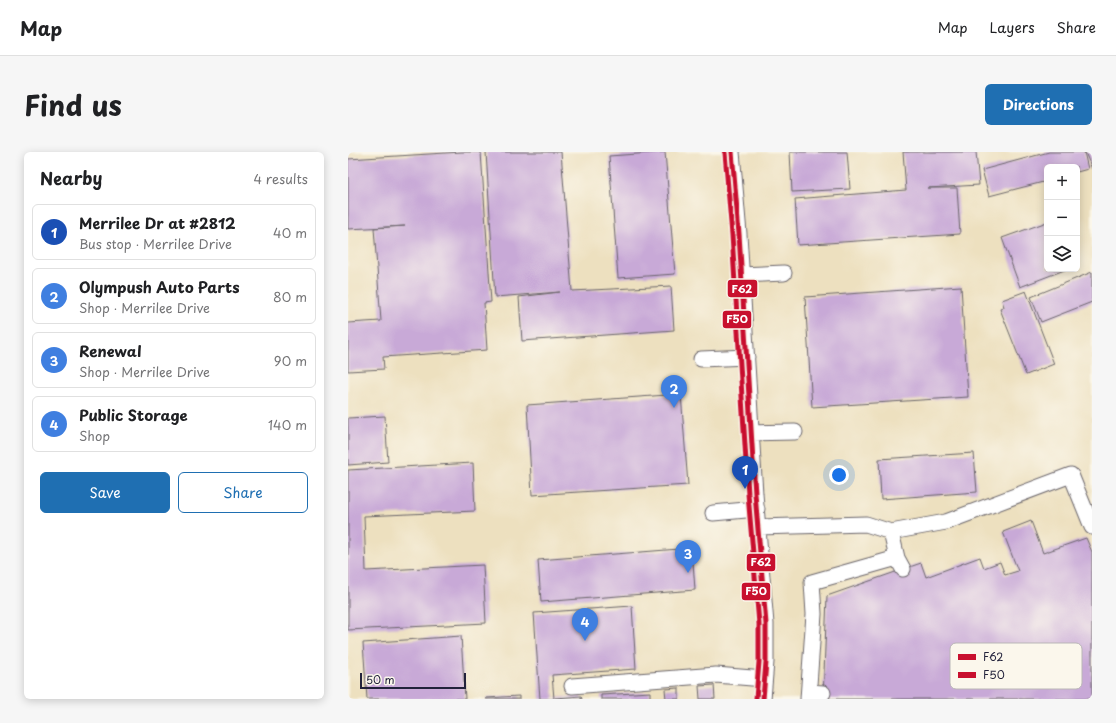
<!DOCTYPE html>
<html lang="en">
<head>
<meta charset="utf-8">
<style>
	:root { --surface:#fff; --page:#f6f6f6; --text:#202124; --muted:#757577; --line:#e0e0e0; --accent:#1f6fb2 }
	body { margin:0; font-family:"Playpen Sans",sans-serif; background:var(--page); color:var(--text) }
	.controls { position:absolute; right:12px; top:12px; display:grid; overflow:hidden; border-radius:6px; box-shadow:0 2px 10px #0003 }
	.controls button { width:36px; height:36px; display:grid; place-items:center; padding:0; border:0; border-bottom:1px solid var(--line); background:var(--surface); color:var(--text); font:20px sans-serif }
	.scale { position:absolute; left:12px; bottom:10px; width:106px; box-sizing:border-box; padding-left:4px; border:2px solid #22223b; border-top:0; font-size:11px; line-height:14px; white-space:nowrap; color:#22223b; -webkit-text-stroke:3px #fbf7ec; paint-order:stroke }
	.you { position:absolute; left:491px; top:323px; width:14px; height:14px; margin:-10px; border:3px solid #fff; border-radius:50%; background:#1a73e8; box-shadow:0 0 0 6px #1a73e833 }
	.badge { display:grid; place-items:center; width:26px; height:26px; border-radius:50%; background:var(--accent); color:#fff; font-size:13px; font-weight:700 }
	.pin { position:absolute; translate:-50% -33px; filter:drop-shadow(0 1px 2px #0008) }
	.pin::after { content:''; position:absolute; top:21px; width:14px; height:12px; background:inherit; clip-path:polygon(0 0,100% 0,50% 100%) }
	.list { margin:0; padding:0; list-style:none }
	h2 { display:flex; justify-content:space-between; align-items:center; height:52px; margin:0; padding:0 16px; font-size:17px }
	h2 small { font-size:13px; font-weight:400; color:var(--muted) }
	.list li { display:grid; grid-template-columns:26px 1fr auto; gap:12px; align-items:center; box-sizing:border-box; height:56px; margin:0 8px 8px; padding:0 8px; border:1px solid var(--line); border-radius:6px }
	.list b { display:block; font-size:15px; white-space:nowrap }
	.list p { margin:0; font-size:13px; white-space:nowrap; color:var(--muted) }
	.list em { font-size:13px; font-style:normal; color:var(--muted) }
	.actions { display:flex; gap:8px; padding:12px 16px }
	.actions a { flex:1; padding:9px 0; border:1px solid var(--accent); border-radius:6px; text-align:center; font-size:14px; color:var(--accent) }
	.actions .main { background:var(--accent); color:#fff }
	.icon { flex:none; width:22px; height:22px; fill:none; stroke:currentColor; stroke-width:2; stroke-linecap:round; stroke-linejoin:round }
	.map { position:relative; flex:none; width:744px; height:547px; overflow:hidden; border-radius:6px }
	header { display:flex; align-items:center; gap:24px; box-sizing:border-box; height:56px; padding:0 20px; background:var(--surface); border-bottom:1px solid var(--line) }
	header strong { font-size:19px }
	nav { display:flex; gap:22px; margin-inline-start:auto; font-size:14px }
	.intro { display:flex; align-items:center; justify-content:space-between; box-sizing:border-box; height:96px; padding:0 24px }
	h1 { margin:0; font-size:28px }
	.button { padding:10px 18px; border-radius:6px; background:var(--accent); color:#fff; font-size:14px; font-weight:700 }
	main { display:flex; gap:24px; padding:0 24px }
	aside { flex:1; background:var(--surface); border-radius:6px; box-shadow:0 2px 10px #0003 }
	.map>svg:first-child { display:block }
</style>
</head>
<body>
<header>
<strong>Map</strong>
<nav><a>Map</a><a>Layers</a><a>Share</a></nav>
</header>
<div class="intro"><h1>Find us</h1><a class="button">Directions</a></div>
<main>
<aside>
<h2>Nearby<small>4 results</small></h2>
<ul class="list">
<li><span class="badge" style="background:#1a4fb4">1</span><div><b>Merrilee Dr at #2812</b><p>Bus stop · Merrilee Drive</p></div><em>40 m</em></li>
<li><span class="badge" style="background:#3f7fe0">2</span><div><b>Olympush Auto Parts</b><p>Shop · Merrilee Drive</p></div><em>80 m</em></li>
<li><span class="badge" style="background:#3f7fe0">3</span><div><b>Renewal</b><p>Shop · Merrilee Drive</p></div><em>90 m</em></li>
<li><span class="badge" style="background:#3f7fe0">4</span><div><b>Public Storage</b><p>Shop</p></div><em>140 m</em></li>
</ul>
<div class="actions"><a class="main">Save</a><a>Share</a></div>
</aside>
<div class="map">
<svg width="744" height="547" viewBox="0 0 744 547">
	<rect width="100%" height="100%" fill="#fbf7ec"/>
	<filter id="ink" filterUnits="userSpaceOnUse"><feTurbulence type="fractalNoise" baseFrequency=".025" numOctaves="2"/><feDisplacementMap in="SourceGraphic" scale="8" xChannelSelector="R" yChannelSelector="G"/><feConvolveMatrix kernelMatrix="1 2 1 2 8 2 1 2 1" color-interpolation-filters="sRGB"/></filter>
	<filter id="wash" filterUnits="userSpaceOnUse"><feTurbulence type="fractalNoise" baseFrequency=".012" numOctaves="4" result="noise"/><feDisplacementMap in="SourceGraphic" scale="16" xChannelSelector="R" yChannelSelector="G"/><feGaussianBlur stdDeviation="0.9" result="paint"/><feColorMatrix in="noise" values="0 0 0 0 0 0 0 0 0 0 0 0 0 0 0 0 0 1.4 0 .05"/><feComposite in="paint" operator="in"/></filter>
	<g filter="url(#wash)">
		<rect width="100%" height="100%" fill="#ede0bf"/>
		<g id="blocks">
			<!-- building -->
			<path fill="#c8a9d7" d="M114 0H133L143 150 136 151 139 198 35 205 36 217 0 219V171L33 169 26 76 57 74 0 77V7Z
				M138 0H213L224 139 323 134 326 178 174 189 171 145 212 140 147 145Z
				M317 0 327 122 270 126 261 4Z
				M442 0H499L502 37 444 40Z
				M555 0H628L631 33 580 36H609L612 82 450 93 447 47 558 38Z
				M701 0H736L740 17 729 20V15H699V29L641 44 634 18Z
				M737 0H744V17Z
				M699 70V117H719L672 135 654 86Z
				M744 120V150L693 170 683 145Z
				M613 134 620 245 464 255 457 145Z
				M678 139 706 212 678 223 652 157 656 155 654 148Z
				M333 242 340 333 184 343 179 253Z
				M37 264 40 310 0 313V266Z
				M626 301 629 340 533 347 531 307Z
				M125 311 127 359 16 364 18 419 135 413 138 471 0 478V318Z
				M683 369 695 401 738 386 744 400V547H475L479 444 573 411 578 425 632 405 636 416 652 410 657 423 670 419 655 380Z
				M344 396 347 438 193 450 190 408Z
				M284 454 288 517 204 523 206 547H192L186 461Z
				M113 484 117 547H19L15 491Z
				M366 533 367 547H352L351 534Z
				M331 536V547H318L317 537Z
				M302 540V547H253V543Z
				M171 544V547H138V546Z
				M233 544 234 547H208L207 546Z"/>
		</g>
	</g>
	<g filter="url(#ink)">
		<use href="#blocks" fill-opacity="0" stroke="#696469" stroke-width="1"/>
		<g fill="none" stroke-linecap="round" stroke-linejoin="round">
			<!-- minor casing -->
			<g stroke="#696469" stroke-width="17">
				<path id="minor" d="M384 0 391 82 407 342 418 472V510L415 547
					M393 123 436 121
					M353 207 399 205
					M403 281 447 280
					M365 361 409 357
					M410 375 518 372 543 380 549 406 555 417
					M543 380 598 370 723 323 744 375
					M224 534 368 523 416 527
					M461 540 475 541
					M460 547 466 462 464 430 549 406"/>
			</g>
			<!-- minor -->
			<use href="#minor" stroke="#fff" stroke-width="15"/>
			<!-- bus-1 casing -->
			<g stroke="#fbf7ec" stroke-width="8">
				<path id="bus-1" d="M384 0 391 82 407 342 418 472V510L415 547"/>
			</g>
			<!-- bus-2 casing -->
			<g stroke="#fbf7ec" stroke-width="8">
				<path id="bus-2" d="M377 1 384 83 400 342 411 472V510L408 546"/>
			</g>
			<!-- bus-1 -->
			<use href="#bus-1" stroke="#c8102e" stroke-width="5"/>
			<!-- bus-2 -->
			<use href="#bus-2" stroke="#c8102e" stroke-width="5"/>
		</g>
	</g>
	<!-- legend -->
	<rect x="602" y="491" width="132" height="46" rx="6" fill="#fbf7ec" stroke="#bab7b7" stroke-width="1"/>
	<rect x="610" y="502" width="18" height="6" fill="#c8102e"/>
	<rect x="610" y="520" width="18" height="6" fill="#c8102e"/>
	<g font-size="11" fill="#22223b">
		<text x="635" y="509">F62</text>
		<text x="635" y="527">F50</text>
	</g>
	<g stroke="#fbf7ec" stroke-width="1.5">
		<rect x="379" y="127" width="31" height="19" rx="4" fill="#c8102e"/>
		<rect x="374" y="158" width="30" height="19" rx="4" fill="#c8102e"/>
		<rect x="398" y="401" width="30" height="19" rx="4" fill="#c8102e"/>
		<rect x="393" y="430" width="30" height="19" rx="4" fill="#c8102e"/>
	</g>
	<g font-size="11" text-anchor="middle" font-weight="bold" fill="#fff">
		<text x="394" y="141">F62</text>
		<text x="389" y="171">F50</text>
		<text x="413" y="414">F62</text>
		<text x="408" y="443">F50</text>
	</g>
</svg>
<div class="controls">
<button>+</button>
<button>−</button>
<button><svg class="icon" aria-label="layers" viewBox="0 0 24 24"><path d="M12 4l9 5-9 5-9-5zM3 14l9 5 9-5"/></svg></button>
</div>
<div class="scale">50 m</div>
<div class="you"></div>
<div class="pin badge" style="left:397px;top:337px;background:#1a4fb4">1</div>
<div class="pin badge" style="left:326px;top:256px;background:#3f7fe0">2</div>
<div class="pin badge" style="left:340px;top:421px;background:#3f7fe0">3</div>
<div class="pin badge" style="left:237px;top:489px;background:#3f7fe0">4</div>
</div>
</main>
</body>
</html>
